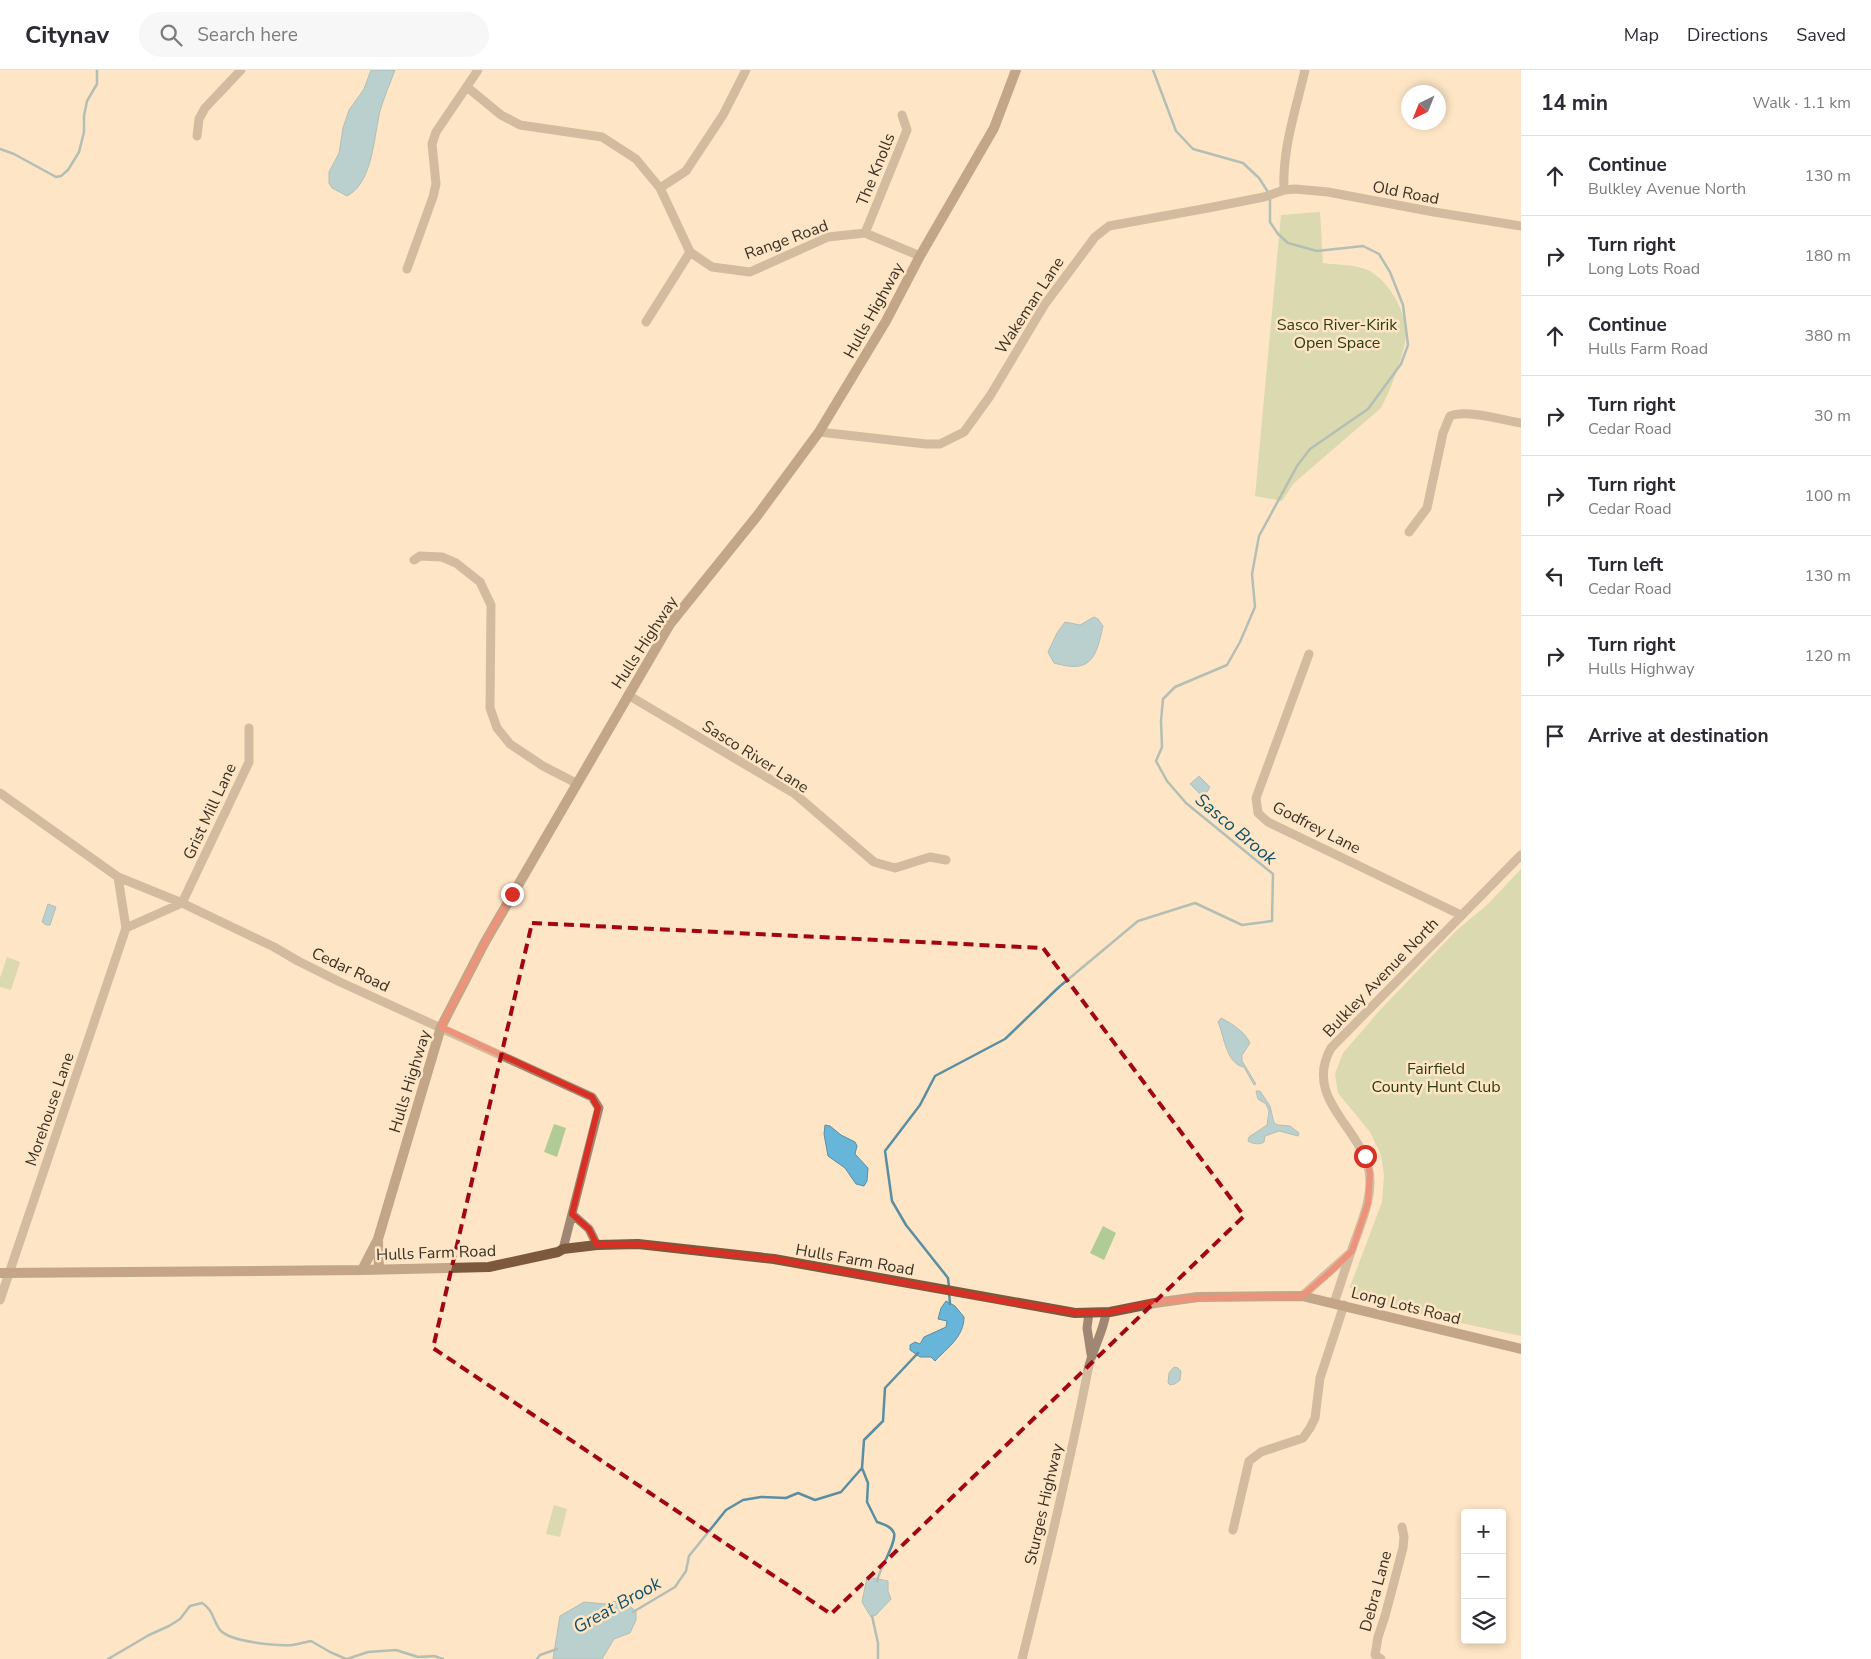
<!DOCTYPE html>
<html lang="en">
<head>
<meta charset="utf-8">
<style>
	:root { --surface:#fff; --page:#f7f7f7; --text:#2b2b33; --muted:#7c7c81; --line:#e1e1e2 }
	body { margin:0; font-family:"Nunito Sans",sans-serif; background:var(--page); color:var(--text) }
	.controls { position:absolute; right:15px; bottom:15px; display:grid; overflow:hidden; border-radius:5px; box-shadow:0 2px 8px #0003 }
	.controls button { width:45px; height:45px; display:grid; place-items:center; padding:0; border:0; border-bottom:1px solid var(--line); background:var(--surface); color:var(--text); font:25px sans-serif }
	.compass { position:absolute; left:1401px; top:15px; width:45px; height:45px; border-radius:50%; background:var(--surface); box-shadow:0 2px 8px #0003; rotate:223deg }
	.stop { position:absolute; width:15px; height:15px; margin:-11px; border:4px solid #d93025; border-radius:50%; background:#fff }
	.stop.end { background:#d93025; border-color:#fff; box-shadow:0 1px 5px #0008 }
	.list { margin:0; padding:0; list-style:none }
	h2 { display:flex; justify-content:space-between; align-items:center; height:65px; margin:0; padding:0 20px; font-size:21px }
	h2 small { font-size:16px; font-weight:400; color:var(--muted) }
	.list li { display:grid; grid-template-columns:32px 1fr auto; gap:15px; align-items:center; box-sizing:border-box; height:80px; padding:0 20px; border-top:1px solid var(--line) }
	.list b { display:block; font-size:19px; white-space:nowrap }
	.list p { margin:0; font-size:16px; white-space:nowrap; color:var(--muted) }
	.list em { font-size:16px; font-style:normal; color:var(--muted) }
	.icon { flex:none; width:28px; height:28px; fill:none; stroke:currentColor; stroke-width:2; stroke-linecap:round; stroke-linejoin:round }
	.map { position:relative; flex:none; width:1521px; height:1589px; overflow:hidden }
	header { display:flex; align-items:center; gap:30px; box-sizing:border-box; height:70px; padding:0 25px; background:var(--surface); border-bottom:1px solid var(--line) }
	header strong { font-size:24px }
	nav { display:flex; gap:28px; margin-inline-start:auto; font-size:18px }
	.search { width:350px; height:45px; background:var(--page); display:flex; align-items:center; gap:12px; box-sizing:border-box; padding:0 18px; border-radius:28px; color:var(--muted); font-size:19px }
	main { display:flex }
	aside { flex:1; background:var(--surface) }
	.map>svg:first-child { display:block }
</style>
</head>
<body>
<header>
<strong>Citynav</strong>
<div class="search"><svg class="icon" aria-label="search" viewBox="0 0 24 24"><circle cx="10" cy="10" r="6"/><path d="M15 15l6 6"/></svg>Search here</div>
<nav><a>Map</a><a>Directions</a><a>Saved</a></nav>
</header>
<main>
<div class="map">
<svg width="1521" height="1589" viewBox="0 0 1521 1589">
	<rect width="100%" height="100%" fill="#fde5c5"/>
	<!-- green -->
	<path fill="#b1cb94" d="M1320 142 1323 193C1336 195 1352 194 1365 199 1386 207 1405 238 1406 261 1407 278 1390 322 1381 338L1294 413 1282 431 1255 426 1281 145Z
		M1521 799V1266L1401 1240 1355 1227 1350 1217 1382 1132 1384 1105 1381 1085 1370 1062 1338 1023 1335 1004 1343 983 1381 939 1457 860 1487 835Z
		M7 887 20 892 11 920 0 917V908Z
		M554 1054 566 1058 557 1087 544 1082Z
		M1103 1156 1116 1163 1104 1190 1090 1183Z
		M554 1435 567 1439 560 1467 546 1464Z"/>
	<!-- water -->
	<path fill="#67b5d9" stroke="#5a8ea3" d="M371 0H395C390 14 384 27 380 41 374 65 373 113 347 126L332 118 329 113V102L339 83 343 58 349 40 364 19Z
		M1094 547 1098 549 1103 556C1096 588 1091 604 1054 593L1048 582 1057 563 1065 552 1080 555Z
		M1199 706 1210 717 1205 725 1203 724 1201 725 1190 714Z
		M48 834 56 837 50 855H46L42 852Z
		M1221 948C1234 955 1244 961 1250 973L1242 985V991L1256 1014 1254 1015 1244 997C1226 994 1224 965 1218 952Z
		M1256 1021H1260L1270 1036 1274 1053 1278 1055 1290 1056 1299 1063 1298 1066 1279 1061 1265 1066 1264 1072C1260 1075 1253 1074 1248 1071L1249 1067 1267 1055 1269 1041 1266 1034 1258 1029Z
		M825 1055 830 1056 841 1065 855 1072 857 1076 855 1084 868 1098 867 1111 864 1116 856 1114 845 1098 828 1086 824 1064Z
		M946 1231 955 1236 964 1247C964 1267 947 1278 935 1291L931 1287H920L910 1280V1275L915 1272 920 1274 924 1267 946 1257 947 1251 938 1249 941 1238Z
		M1174 1297 1178 1298 1181 1301 1180 1310 1175 1314 1170 1315 1168 1313 1169 1303Z
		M873 1508 888 1511V1521L891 1529 876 1545 871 1547 862 1532 866 1512 867 1509Z
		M621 1530 636 1541V1550L630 1563 614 1569 602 1589H553L560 1546 584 1532 605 1534Z"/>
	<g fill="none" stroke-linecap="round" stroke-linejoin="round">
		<!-- stream -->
		<path stroke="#5a8ea3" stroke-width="2.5" d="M1153 0 1176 61 1193 79 1243 93 1259 108 1268 122
			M0 79 14 84 56 107 61 106 68 100 79 82 84 62V46L87 31 97 14V0
			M949 1217 948 1208 906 1155 892 1131 885 1081 920 1035 935 1006 1005 969 1059 917 1138 851 1195 833 1242 855 1272 851 1273 804 1186 733 1167 711 1156 691 1162 677 1161 651 1163 629 1175 617 1227 595 1240 572 1255 537 1252 504 1259 466 1297 396 1310 379 1368 339 1401 294 1408 275 1403 235 1390 202 1379 184 1363 176 1317 181 1288 173 1278 164 1270 152V127
			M949 1222 950 1234
			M877 1511C879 1500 897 1472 894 1463 891 1456 883 1454 877 1452L867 1432 868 1413 862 1398 864 1370 883 1351 885 1318 918 1283
			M633 1542 675 1517 686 1501 689 1486 726 1440 743 1430 761 1427 786 1428 798 1423 815 1430 841 1422 862 1398
			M872 1546 878 1573V1589
			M108 1589 149 1565 169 1556 180 1549 190 1536 202 1533C214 1540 213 1552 221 1561 232 1572 277 1576 292 1575 299 1574 305 1572 311 1571L330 1582 346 1589
			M347 1589 368 1582 396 1580 418 1587 434 1586 443 1589
			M537 1589 540 1585 557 1579"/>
		<!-- street -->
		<path stroke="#a08773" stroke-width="9" d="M467 17 501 45 520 55 602 67 636 89 660 118 690 182 712 197 750 202 828 167 865 163 920 186
			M197 66 199 49 205 38 241 0
			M660 118 686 101 723 45 746 0
			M1284 120C1282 79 1296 39 1305 0
			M865 163 907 60 902 45
			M407 199 433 127 436 114 432 74 436 62 478 0
			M646 252 690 182
			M819 362 926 374H940L964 362 990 326 1045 234 1095 167 1109 156 1208 138 1264 127 1284 120 1295 119 1328 122 1434 142 1521 156
			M1409 462 1427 438 1443 363 1450 346C1466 339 1503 350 1521 353
			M414 490 420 486 442 487 456 493 480 512 491 535 490 638 497 658 510 674 543 696 576 713
			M1309 584 1256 728 1258 743 1268 752 1461 845
			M628 625 795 724 874 792 895 798 930 787 946 790
			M0 723 118 807 182 833 274 877 298 891 340 912 592 1027 599 1038 563 1179
			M126 858 182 833 249 692V658
			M572 1144 589 1159 597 1175
			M1302 1226 1350 1183
			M0 1230 126 858 118 807
			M1334 1233C1340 1216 1345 1199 1351 1182 1359 1157 1374 1128 1369 1101 1360 1056 1303 1028 1331 978L1521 785
			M1089 1243 1087 1258 1091 1284
			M1233 1460 1249 1391 1261 1382 1303 1368 1310 1358 1315 1348 1320 1308 1344 1235
			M1022 1589C1046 1493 1069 1397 1088 1300 1092 1280 1103 1263 1106 1243
			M1381 1589 1375 1585 1378 1567 1385 1546 1403 1478 1404 1467 1402 1457"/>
		<!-- secondary -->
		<path stroke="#7c583c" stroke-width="10" d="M378 1170 379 1199
			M362 1200 378 1169 441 957 485 872 670 554 757 446 819 362 886 251 920 186 994 58 1016 0
			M0 1203 362 1200 489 1197 558 1182 563 1179 597 1175 638 1174 774 1189 1075 1243 1110 1242 1155 1233 1198 1227 1302 1226 1521 1279"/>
	</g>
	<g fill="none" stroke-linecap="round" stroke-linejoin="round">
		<!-- route -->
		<path stroke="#d93025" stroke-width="6" d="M512 824 485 872 441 957 592 1027 598 1038 572 1144 589 1159 597 1175 638 1174 774 1189 1004 1231 1079 1243 1110 1242 1155 1232 1198 1228 1302 1226 1329 1203 1352 1181 1368 1133 1370 1103 1365 1086"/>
	</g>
	<!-- marked area -->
	<path d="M0 0H1521V1589H0ZM532 853 1043 878 1244 1146 831 1544 433 1278Z" fill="#fde5c5" fill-opacity=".55" fill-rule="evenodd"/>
	<path fill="none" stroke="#a20615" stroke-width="4" stroke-dasharray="10 6" stroke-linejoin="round" d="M532 853 1043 878 1244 1146 831 1544 433 1278Z"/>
	<g text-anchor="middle" stroke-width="5" stroke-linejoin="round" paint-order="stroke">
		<!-- street labels -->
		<g font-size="16" fill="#3b3225" stroke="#fde5c5">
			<text transform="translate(875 99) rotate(-68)" y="6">The Knolls</text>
			<text transform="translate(1406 122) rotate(11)" y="6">Old Road</text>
			<text transform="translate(786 169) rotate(-20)" y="6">Range Road</text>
			<text transform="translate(1029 235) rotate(-57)" y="6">Wakeman Lane</text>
			<text transform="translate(873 240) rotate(-61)" y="6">Hulls Highway</text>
			<text transform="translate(644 572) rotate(-57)" y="6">Hulls Highway</text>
			<text transform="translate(756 686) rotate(32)" y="6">Sasco River Lane</text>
			<text transform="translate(209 741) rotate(-65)" y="6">Grist Mill Lane</text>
			<text transform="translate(1317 757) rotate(27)" y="6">Godfrey Lane</text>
			<text transform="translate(351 899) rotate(25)" y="6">Cedar Road</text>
			<text transform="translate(1380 907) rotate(-46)" y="6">Bulkley Avenue North</text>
			<text transform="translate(409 1011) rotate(-73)" y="6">Hulls Highway</text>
			<text transform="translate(49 1039) rotate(-71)" y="6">Morehouse Lane</text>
			<text transform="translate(436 1182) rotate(-2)" y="6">Hulls Farm Road</text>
			<text transform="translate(855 1189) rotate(10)" y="6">Hulls Farm Road</text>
			<text transform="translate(1406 1235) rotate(14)" y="6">Long Lots Road</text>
			<text transform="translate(1043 1434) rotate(-77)" y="6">Sturges Highway</text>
			<text transform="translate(1375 1521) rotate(-75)" y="6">Debra Lane</text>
		</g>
		<!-- park labels -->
		<g font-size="16" fill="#2c3e10" stroke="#fde5c5">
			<text x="1337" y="260">Sasco River-Kirik<tspan x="1337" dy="18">Open Space</tspan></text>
			<text x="1436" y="1004">Fairfield<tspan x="1436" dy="18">County Hunt Club</tspan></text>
		</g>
		<!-- water labels -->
		<g font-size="18" font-style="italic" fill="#0f5069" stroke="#fde5c5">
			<text transform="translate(1236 759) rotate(40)" y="6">Sasco Brook</text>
			<text transform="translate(617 1535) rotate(-29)" y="6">Great Brook</text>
		</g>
	</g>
</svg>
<div class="controls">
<button>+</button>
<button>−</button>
<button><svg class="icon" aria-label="layers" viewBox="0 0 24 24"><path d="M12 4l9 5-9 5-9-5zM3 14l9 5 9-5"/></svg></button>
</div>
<svg class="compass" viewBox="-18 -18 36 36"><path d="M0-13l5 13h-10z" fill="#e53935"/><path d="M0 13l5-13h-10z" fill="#7c7c81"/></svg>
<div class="stop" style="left:1365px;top:1086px"></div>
<div class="stop end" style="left:512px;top:824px"></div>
</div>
<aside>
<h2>14 min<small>Walk · 1.1 km</small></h2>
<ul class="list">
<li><svg class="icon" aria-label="ahead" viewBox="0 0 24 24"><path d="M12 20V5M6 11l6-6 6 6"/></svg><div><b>Continue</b><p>Bulkley Avenue North</p></div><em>130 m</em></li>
<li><svg class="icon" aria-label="right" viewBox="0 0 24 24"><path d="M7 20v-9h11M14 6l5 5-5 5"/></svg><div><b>Turn right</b><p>Long Lots Road</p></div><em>180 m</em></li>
<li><svg class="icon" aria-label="ahead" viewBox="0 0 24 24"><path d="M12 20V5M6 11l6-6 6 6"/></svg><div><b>Continue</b><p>Hulls Farm Road</p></div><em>380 m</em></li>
<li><svg class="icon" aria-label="right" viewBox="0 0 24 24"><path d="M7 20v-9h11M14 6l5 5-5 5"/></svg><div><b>Turn right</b><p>Cedar Road</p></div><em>30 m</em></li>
<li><svg class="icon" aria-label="right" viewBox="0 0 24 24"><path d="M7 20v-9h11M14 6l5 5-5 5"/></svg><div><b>Turn right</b><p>Cedar Road</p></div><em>100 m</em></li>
<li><svg class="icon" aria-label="left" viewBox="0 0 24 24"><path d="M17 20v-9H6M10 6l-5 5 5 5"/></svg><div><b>Turn left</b><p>Cedar Road</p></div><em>130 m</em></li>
<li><svg class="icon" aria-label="right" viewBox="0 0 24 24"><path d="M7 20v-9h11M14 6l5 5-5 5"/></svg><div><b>Turn right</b><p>Hulls Highway</p></div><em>120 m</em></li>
<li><svg class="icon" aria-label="arrive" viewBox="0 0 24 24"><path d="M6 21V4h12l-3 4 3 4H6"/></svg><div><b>Arrive at destination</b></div></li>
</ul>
</aside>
</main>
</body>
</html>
